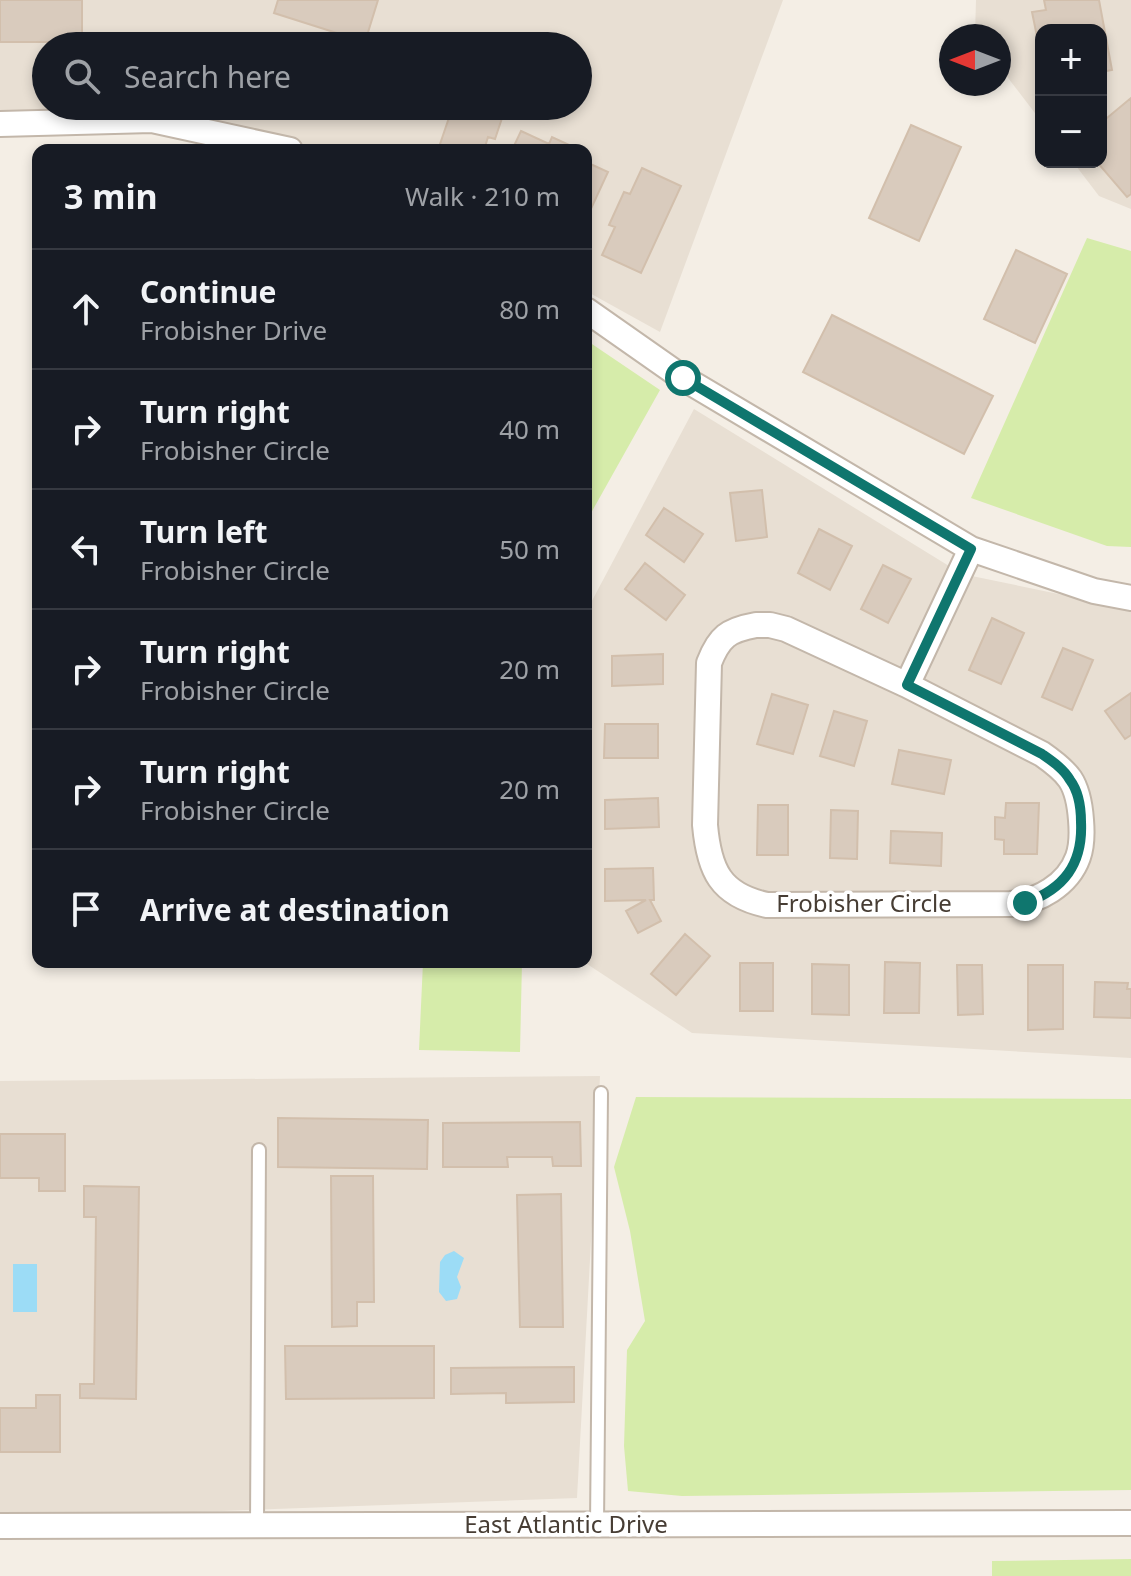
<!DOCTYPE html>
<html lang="en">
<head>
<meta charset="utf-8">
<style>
	:root { --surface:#171b24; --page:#242831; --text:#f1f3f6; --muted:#9ea1a6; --line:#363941 }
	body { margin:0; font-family:"Noto Sans",sans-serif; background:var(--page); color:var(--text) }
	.controls { position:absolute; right:24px; top:24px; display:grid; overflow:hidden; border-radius:16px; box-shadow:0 4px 12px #0003 }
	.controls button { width:72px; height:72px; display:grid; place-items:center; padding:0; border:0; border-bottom:2px solid var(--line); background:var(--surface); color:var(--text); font:40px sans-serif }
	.compass { position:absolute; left:939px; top:24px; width:72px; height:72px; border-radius:50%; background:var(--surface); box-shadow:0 4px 12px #0003; rotate:270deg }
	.stop { position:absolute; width:24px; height:24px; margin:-18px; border:6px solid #0f766e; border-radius:50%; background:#fff }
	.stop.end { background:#0f766e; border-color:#fff; box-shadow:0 2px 8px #0008 }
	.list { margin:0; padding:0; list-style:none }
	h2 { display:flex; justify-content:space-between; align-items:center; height:104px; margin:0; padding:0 32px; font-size:34px }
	h2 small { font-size:26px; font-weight:400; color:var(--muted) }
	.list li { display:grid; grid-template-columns:52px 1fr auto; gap:24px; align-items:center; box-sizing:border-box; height:120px; padding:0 32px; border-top:2px solid var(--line) }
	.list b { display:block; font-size:30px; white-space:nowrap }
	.list p { margin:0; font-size:26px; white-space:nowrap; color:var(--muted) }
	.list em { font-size:26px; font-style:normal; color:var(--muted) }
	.icon { flex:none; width:44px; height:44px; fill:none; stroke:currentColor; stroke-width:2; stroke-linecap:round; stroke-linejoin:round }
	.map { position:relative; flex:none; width:1131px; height:1576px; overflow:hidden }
	.search { position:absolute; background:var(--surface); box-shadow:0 4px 12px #0003; left:32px; top:32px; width:560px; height:88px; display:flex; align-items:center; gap:20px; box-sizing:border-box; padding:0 28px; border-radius:44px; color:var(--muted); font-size:30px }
	.panel { position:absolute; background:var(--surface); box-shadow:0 4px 12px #0003; left:32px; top:144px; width:560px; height:824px; border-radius:16px }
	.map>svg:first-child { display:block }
</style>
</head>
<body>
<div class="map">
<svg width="1131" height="1576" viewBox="0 0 1131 1576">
	<rect width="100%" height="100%" fill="#f4eee5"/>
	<!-- residential -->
	<path fill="#e8dfd3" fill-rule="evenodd" d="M0 0H783L660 332 586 291V150H290L152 120 0 124ZM46 46H578V106H46Z
		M976 0H1131V209L1099 196 1073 162H1101V30H1041V121L999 66V36L975 35Z
		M694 409 962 574 1131 609V1058L692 1033 584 962H586V612Z
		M600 1076 577 1498 0 1519V1081Z"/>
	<!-- green -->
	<path fill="#d6ecaa" d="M1087 238 1131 251V547L1107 546 971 498Z
		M586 340 660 390 586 522Z
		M423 962H522L520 1052 419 1050Z
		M636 1097 1131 1099V1490L682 1496 628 1491 624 1446 627 1350 645 1321 630 1231 614 1167Z
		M1131 1559V1576H992V1561Z"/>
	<!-- water -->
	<path fill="#9cdcf6" d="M454 1251 464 1258 457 1277 461 1287 457 1299 446 1301 439 1292 440 1262 445 1255Z
		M13 1264H37V1312H13Z"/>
	<!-- building -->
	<path fill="#d9cbbd" stroke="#d2bfac" stroke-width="2" d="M0 0H82V42H0Z
		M278 0H378L365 42 274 13Z
		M1044 0H1099L1112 70 1101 72V30H1041V56L1032 12 1046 10Z
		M1131 98V194L1127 197 1097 162H1101V123Z
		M453 106H506L495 139 488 137 484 150H438Z
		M911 125 961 147 919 241 869 218Z
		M521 131 549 144 552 137 580 150H512Z
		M586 162 608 172 590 211 586 209Z
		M642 168 681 186 641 273 602 255 615 227 609 225 624 192 630 194Z
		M1016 250 1067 274 1035 343 984 319Z
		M832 315 993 396 964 454 803 372Z
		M762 490 767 537 736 541 730 493Z
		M664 508 703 534 684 562 646 535Z
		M819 529 852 546 830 590 798 573Z
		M645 563 685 595 666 620 625 589Z
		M883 565 911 579 888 623 861 609Z
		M992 618 1024 633 1001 684 969 670Z
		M1063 648 1093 660 1072 710 1042 697Z
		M663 654V684L612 686V656Z
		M1131 693V735L1125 739 1105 711Z
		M772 694 808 705 793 754 757 744Z
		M834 711 867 721 854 766 820 756Z
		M605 724H658V758H604Z
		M899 750 951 760 944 794 892 784Z
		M658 798 659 827 605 829V800Z
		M1006 803H1039L1037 854H1004V840L995 839V817L1005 818Z
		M758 805H788V855H757Z
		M831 810 858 811 857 859 830 858Z
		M891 831 942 833 941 866 890 863Z
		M653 868 654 900H650L661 921 638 933 626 911 646 900 605 901V869Z
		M685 934 710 956 676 995 651 974Z
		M885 962 920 963 919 1013H884Z
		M740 963H773V1011H740Z
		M812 964 849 965V1015L812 1014Z
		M957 965H982L983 1014 958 1015Z
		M1028 965H1063V1029L1028 1030Z
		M1095 982 1128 983 1127 989H1131V1018L1094 1017Z
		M278 1118 428 1120 427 1169 278 1167Z
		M580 1122 581 1166H553L552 1157H507L508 1167H443V1123Z
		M0 1134H65V1191H39V1178H0Z
		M331 1176H373L374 1302H357V1326L332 1327Z
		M84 1186 139 1187 136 1399 80 1398V1384H94L96 1217H84Z
		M561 1194 563 1327H520L517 1195Z
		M285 1346H434V1398L286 1399Z
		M574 1367V1402L506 1403V1393L451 1394V1368Z
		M36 1395H60V1452H0V1408H36Z"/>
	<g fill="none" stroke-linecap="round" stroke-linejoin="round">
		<!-- lane casing -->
		<g stroke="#c3b7aa" stroke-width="16">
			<path id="lane" d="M257 1525 259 1150
				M597 1526 601 1093"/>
		</g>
		<!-- street casing -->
		<g stroke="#c3b7aa" stroke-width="28">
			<path id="street" d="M0 124 152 120 290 150
				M586 310 683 378 971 549 1094 591 1131 598
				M756 625H770L786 629 907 685 1042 754C1052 761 1063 769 1070 779 1078 791 1080 806 1081 820 1082 832 1082 846 1078 857 1068 885 1038 902 1010 904L767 905C720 895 709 870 705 825L709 663C719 637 728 630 756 625Z
				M907 685 971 549
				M0 1526 1131 1523"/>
		</g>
		<!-- lane -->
		<use href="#lane" stroke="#fff" stroke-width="12"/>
		<!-- street -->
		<use href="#street" stroke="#fff" stroke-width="24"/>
	</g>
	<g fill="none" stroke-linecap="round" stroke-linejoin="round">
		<!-- route -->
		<path stroke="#0f766e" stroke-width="10" d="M683 378 971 549 907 685 1042 754C1052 761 1064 769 1070 780 1079 792 1081 807 1081 822 1083 864 1064 889 1025 903"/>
	</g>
	<g text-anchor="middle" stroke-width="7" stroke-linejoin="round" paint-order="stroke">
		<!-- street labels -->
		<g font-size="24" fill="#473d34" stroke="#fff">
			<text x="864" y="912">Frobisher Circle</text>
			<text x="566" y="1533">East Atlantic Drive</text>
		</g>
	</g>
</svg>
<div class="controls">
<button>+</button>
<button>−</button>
</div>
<svg class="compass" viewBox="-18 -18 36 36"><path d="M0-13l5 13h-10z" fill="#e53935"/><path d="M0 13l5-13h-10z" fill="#9ea1a6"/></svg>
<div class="stop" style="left:683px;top:378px"></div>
<div class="stop end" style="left:1025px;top:903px"></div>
<div class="search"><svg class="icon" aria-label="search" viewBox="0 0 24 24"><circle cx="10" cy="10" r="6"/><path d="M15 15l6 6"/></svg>Search here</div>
<section class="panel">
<h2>3 min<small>Walk · 210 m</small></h2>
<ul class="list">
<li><svg class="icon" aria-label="ahead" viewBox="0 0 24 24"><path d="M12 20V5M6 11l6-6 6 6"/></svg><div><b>Continue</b><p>Frobisher Drive</p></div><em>80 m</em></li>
<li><svg class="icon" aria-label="right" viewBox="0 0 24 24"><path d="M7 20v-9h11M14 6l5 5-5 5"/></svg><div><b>Turn right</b><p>Frobisher Circle</p></div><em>40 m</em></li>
<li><svg class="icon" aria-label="left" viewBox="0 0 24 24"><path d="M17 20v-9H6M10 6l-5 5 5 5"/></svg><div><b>Turn left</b><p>Frobisher Circle</p></div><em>50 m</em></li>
<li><svg class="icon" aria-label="right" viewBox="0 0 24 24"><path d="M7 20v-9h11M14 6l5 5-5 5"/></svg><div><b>Turn right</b><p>Frobisher Circle</p></div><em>20 m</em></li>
<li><svg class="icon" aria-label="right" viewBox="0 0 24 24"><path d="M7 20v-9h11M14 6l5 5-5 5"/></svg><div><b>Turn right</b><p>Frobisher Circle</p></div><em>20 m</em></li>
<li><svg class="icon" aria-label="arrive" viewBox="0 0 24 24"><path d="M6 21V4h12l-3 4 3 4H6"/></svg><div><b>Arrive at destination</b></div></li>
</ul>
</section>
</div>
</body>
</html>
